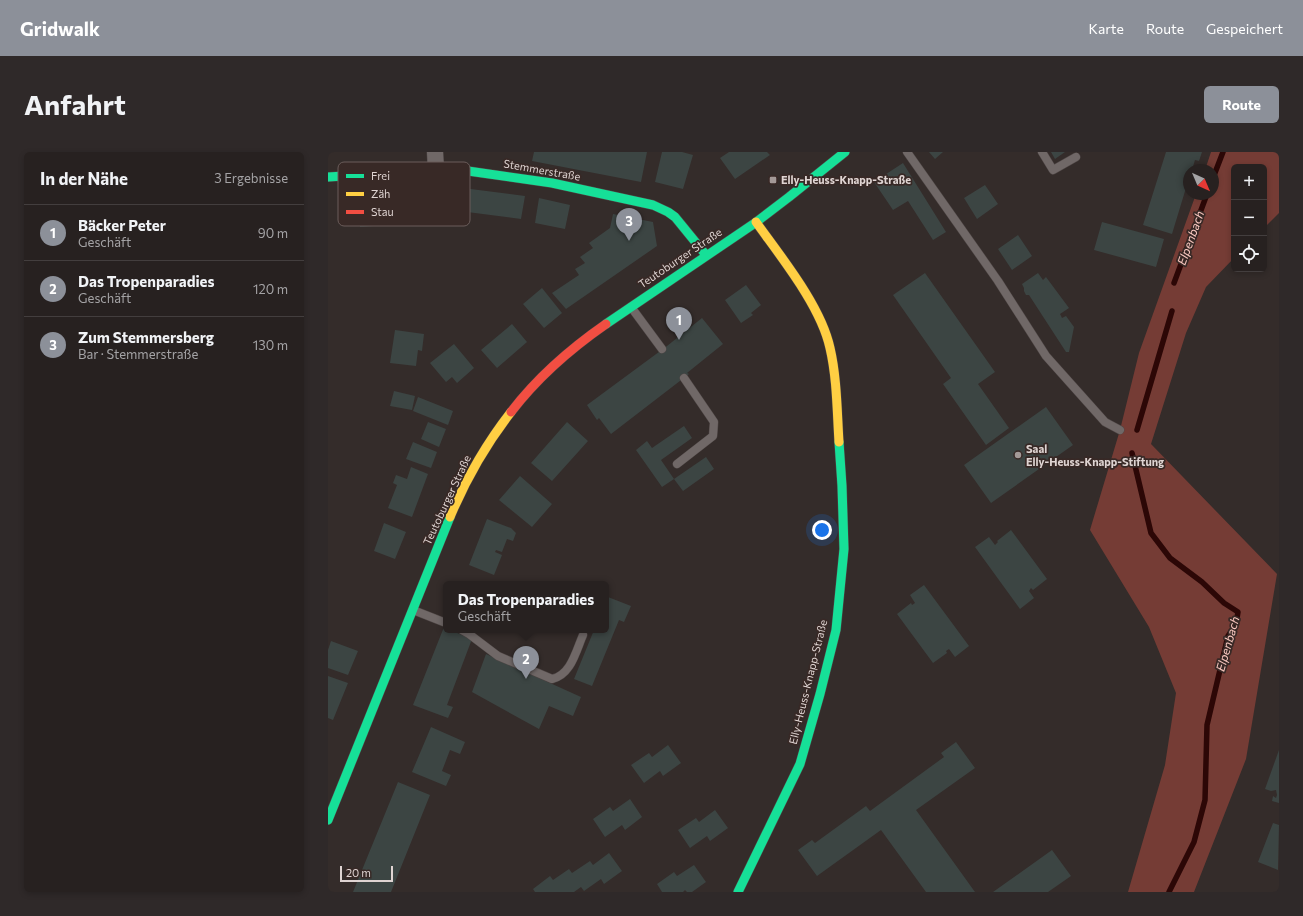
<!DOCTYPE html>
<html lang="de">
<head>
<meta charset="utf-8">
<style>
	:root { --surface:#272120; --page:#2f2929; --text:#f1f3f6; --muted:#a4a3a5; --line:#433e3e; --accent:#8c9099 }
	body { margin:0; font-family:Commissioner,sans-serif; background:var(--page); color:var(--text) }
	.controls { position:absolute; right:12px; top:12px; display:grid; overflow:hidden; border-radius:6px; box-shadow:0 2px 6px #0003 }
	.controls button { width:36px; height:36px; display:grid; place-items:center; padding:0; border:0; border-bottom:1px solid var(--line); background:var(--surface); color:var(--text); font:20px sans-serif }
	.compass { position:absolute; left:855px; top:12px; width:36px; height:36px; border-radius:50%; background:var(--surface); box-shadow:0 2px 6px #0003; rotate:136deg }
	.scale { position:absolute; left:12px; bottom:10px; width:53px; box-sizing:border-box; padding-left:4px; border:2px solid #dfd4d2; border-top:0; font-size:11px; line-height:14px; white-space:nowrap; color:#dfd4d2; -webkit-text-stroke:3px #382926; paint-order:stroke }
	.you { position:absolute; left:494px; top:378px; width:14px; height:14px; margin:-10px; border:3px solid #fff; border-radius:50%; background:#1a73e8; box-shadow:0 0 0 6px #1a73e833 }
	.badge { display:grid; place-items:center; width:26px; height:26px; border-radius:50%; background:var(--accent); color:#fff; font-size:13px; font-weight:700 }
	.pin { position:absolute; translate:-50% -33px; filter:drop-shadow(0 1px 2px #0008) }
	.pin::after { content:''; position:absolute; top:21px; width:14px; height:12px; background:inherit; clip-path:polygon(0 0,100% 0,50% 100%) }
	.popup { position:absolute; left:115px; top:429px; width:166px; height:52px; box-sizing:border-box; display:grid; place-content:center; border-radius:6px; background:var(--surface); filter:drop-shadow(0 1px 3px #0005); font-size:13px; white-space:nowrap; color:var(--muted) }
	.popup b { font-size:15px; color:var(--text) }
	.popup::after { content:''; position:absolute; left:50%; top:100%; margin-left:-8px; border:8px solid transparent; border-top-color:var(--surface) }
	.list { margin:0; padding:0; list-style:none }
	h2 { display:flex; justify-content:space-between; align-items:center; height:52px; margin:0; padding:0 16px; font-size:17px }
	h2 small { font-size:13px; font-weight:400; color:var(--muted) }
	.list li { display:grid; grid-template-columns:26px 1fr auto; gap:12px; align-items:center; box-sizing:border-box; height:56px; padding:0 16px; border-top:1px solid var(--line) }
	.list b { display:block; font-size:15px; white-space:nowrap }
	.list p { margin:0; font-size:13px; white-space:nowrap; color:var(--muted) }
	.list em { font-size:13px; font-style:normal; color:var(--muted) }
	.icon { flex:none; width:22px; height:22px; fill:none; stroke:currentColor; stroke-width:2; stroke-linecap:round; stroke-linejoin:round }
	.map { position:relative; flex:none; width:951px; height:740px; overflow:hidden; border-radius:6px }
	header { display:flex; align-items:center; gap:24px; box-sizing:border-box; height:56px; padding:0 20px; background:var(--accent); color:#fff }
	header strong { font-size:19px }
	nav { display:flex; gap:22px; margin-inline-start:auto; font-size:14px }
	.intro { display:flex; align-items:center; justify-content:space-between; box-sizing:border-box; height:96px; padding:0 24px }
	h1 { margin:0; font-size:28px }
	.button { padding:10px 18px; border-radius:6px; background:var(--accent); color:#fff; font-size:14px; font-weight:700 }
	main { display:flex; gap:24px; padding:0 24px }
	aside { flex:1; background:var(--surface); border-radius:6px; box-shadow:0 2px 6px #0003 }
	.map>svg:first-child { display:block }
</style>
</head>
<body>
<header>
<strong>Gridwalk</strong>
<nav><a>Karte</a><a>Route</a><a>Gespeichert</a></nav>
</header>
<div class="intro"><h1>Anfahrt</h1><a class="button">Route</a></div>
<main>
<aside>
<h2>In der Nähe<small>3 Ergebnisse</small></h2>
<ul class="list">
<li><span class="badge">1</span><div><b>Bäcker Peter</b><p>Geschäft</p></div><em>90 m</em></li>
<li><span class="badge">2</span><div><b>Das Tropenparadies</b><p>Geschäft</p></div><em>120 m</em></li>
<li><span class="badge">3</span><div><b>Zum Stemmersberg</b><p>Bar · Stemmerstraße</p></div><em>130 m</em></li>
</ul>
</aside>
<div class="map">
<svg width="951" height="740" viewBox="0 0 951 740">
	<rect width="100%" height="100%" fill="#342c2a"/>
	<!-- green -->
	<path fill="#753c35" d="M883 0H951V61L936 76V15H906V106L878 135 858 181 823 292 949 422 918 607 866 740H800L837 613 848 541 821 475 762 378 792 278 811 201 868 42H885V18H877Z"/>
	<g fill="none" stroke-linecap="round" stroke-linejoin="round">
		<!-- stream -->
		<path stroke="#2c0706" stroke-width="5.5" d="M885 26 895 0
			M846 131 879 42
			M809 278 844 159
			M804 301 823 381 842 406 874 430 896 451 910 460 908 472 900 484 879 573 877 648 866 690 841 740"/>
	</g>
	<!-- building -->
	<path fill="#3c4543" d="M206 0H319L313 30 204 9Z
		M334 0H354L365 3 355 37 327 30Z
		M401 0H439L442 3 407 27 392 6Z
		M601 0H615L607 7Z
		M723 0H737L727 7Z
		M838 0H874L871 9 867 8 864 18H861V26L844 82 815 73Z
		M575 11 618 80 605 88 580 49 565 58 546 30Z
		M104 33 105 65 69 68 68 47 71 46 70 36Z
		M657 33 670 52 649 67 636 46Z
		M119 34 197 44 193 67 116 57Z
		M55 36 57 57H44L46 74 32 75 29 38Z
		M211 46 242 53 237 77 207 71Z
		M285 62 325 70 329 94 238 157 224 141 251 123 247 117 257 111 252 105 265 96 261 91 282 76Z
		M774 70 836 87 828 115 766 98Z
		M690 83 704 104 684 118 670 97Z
		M597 121 667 220 650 232 681 276 658 293 615 232 623 226 565 143Z
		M710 121 715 128 718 125 741 156 732 162 734 166 738 164 746 175 741 200H738L701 143H698L696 139V136L694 132Z
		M418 133 433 153 423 161 425 163 413 171 397 148Z
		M214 136 234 161 216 176 195 152Z
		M374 166 395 192 359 221 361 222 283 282 271 266 269 268 259 253 339 194Z
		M184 172 199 190 169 216 153 198Z
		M67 178 96 182 94 199 90 198 88 214 62 211Z
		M126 192 146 216 129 231 124 225 118 230 102 211Z
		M66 239 87 244 84 258 62 254Z
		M90 245 125 259 120 273 85 259Z
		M718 255 745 293 663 351 636 313Z
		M100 270 118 277 111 295 93 287Z
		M239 270 260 289 224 329 203 311Z
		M356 274 364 286 333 308 346 327 378 305 386 317 355 339 346 327 334 335 308 298 319 289 324 296Z
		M85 290 109 300 103 316 78 307Z
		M83 315 100 322 84 365 60 356 69 333 65 331 68 323 79 327Z
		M192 324 224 352 204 375 171 348Z
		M159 367 183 376 188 381 185 389 179 387 174 400 168 398 167 400 174 403 166 423 141 413Z
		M56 371 78 380 67 407 46 399Z
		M683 378 719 427 705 438 703 436 701 439 706 446 692 457 647 395 661 385 667 393 670 390 669 389Z
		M596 433 641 494 627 505 621 497 618 499 619 501 605 511 569 462 583 451 584 453 587 451 582 443Z
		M280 445 303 454 296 470 291 468 264 534 246 527 266 478H278V450Z
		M116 475 118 476V478H122L144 487 119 553 125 555 120 566 85 553Z
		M3 489 30 499 20 523 0 516V498Z
		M158 502 253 545 245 564 221 554 211 577 144 540Z
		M0 524 20 531 5 568 0 566Z
		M103 575 137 590 132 602 122 598 114 619 123 623 118 634 84 620Z
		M628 590 647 616 588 658 647 740H598L553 678 489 724 470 698 484 688 487 691 538 654 542 659 616 605 613 601Z
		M340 593 353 611 335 624 332 619 316 631 303 613 321 601 324 605Z
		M951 598V651L944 649 945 644 948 646 949 643 948 638 943 639 937 637Z
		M70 630 102 643 63 740H25Z
		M302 647 314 665 297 678 294 673 277 685 265 667 282 655 285 659Z
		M387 658 400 676 382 689 379 684 362 696 350 678 368 666 371 670Z
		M945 671 951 673 950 718 930 710Z
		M724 698 743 724 720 740H665Z
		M281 701 294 719 276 732 273 727 256 739 253 735 246 740H207L205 737 222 724 225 728 241 717 244 721 262 709 265 713Z
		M366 713 378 730 364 740H359L357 738 355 740H334L329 732 346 720 349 724Z"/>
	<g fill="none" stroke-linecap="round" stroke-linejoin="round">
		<!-- lane casing -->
		<g stroke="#4f4746" stroke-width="9">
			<path id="lane" d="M579 0 670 129 718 204 777 270 792 278
				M714 0 725 18 748 5
				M303 155 334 197
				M349 312 385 284 386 270 356 226
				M85 458 118 471
				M134 478 141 482 170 504 224 527C243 523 248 499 255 483"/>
		</g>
		<!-- street casing -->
		<g stroke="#4f4746" stroke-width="17">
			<path id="street" d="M107 0 108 18"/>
		</g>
		<!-- fast casing -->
		<g stroke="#4f4746" stroke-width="10">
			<path id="fast" d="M0 25 126 17 224 31 325 53 340 60 347 65 378 103
				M278 172 427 71 461 45 517 0
				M0 668 122 365
				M410 740 472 612 492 542 508 478 516 397 514 334 511 290"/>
		</g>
		<!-- slow casing -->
		<g stroke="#4f4746" stroke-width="10">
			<path id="slow" d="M428 70C453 105 493 154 502 196 509 226 509 259 511 290
				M122 365C138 327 158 292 183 260"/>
		</g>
		<!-- jam casing -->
		<g stroke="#4f4746" stroke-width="10">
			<path id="jam" d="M183 260C209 226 242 197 278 172"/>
		</g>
		<!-- lane -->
		<use href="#lane" stroke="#706867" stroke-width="8"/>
		<!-- street -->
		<use href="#street" stroke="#706867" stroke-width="16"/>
		<!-- fast -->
		<use href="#fast" stroke="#16e098" stroke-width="9"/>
		<!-- slow -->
		<use href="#slow" stroke="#ffcf43" stroke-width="9"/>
		<!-- jam -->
		<use href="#jam" stroke="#f24e42" stroke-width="9"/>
	</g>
	<!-- markers -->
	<g fill="#a39997" stroke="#382926" stroke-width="1.5">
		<rect x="441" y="24" width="8" height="8" rx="2"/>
		<circle cx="690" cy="303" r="4"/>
	</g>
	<g text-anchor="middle" stroke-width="3.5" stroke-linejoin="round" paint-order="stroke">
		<!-- street labels -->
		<g font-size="11" fill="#dfd4d2" stroke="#382926">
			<text transform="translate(214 18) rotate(10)" y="4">Stemmerstraße</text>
			<text transform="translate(352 106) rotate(-34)" y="4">Teutoburger Straße</text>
			<text transform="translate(119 348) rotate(-65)" y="4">Teutoburger Straße</text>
			<text transform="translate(480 530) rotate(-76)" y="4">Elly-Heuss-Knapp-Straße</text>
		</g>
		<!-- poi labels -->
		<g font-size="11" font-weight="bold" fill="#dfd4d2" stroke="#382926" text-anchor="start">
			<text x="453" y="32">Elly-Heuss-Knapp-Straße</text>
			<text x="698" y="301">Saal<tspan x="698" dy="13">Elly-Heuss-Knapp-Stiftung</tspan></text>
		</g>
		<!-- water labels -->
		<g font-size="12" font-style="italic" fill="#fbc9c1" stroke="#382926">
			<text transform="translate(863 86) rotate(-70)" y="4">Elpenbach</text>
			<text transform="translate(900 492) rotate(-74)" y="4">Elpenbach</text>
		</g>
	</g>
	<!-- legend -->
	<rect x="10" y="10" width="132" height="64" rx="6" fill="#382926" stroke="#6a5c5a" stroke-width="1"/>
	<rect x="18" y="22" width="18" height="4" fill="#16e098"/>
	<rect x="18" y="40" width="18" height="4" fill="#ffcf43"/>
	<rect x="18" y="58" width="18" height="4" fill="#f24e42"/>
	<g font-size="11" fill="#dfd4d2">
		<text x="43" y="28">Frei</text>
		<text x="43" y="46">Zäh</text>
		<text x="43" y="64">Stau</text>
	</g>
</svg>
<div class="controls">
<button>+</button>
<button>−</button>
<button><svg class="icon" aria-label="locate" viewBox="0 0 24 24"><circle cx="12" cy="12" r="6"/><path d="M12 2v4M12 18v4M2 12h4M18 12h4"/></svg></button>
</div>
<svg class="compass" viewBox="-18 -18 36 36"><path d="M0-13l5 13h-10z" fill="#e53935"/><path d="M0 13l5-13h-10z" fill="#a4a3a5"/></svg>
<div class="scale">20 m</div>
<div class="you"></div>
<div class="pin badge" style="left:351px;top:188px">1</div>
<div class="pin badge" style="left:198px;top:527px">2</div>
<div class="popup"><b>Das Tropenparadies</b>Geschäft</div>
<div class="pin badge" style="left:301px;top:89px">3</div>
</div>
</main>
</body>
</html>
